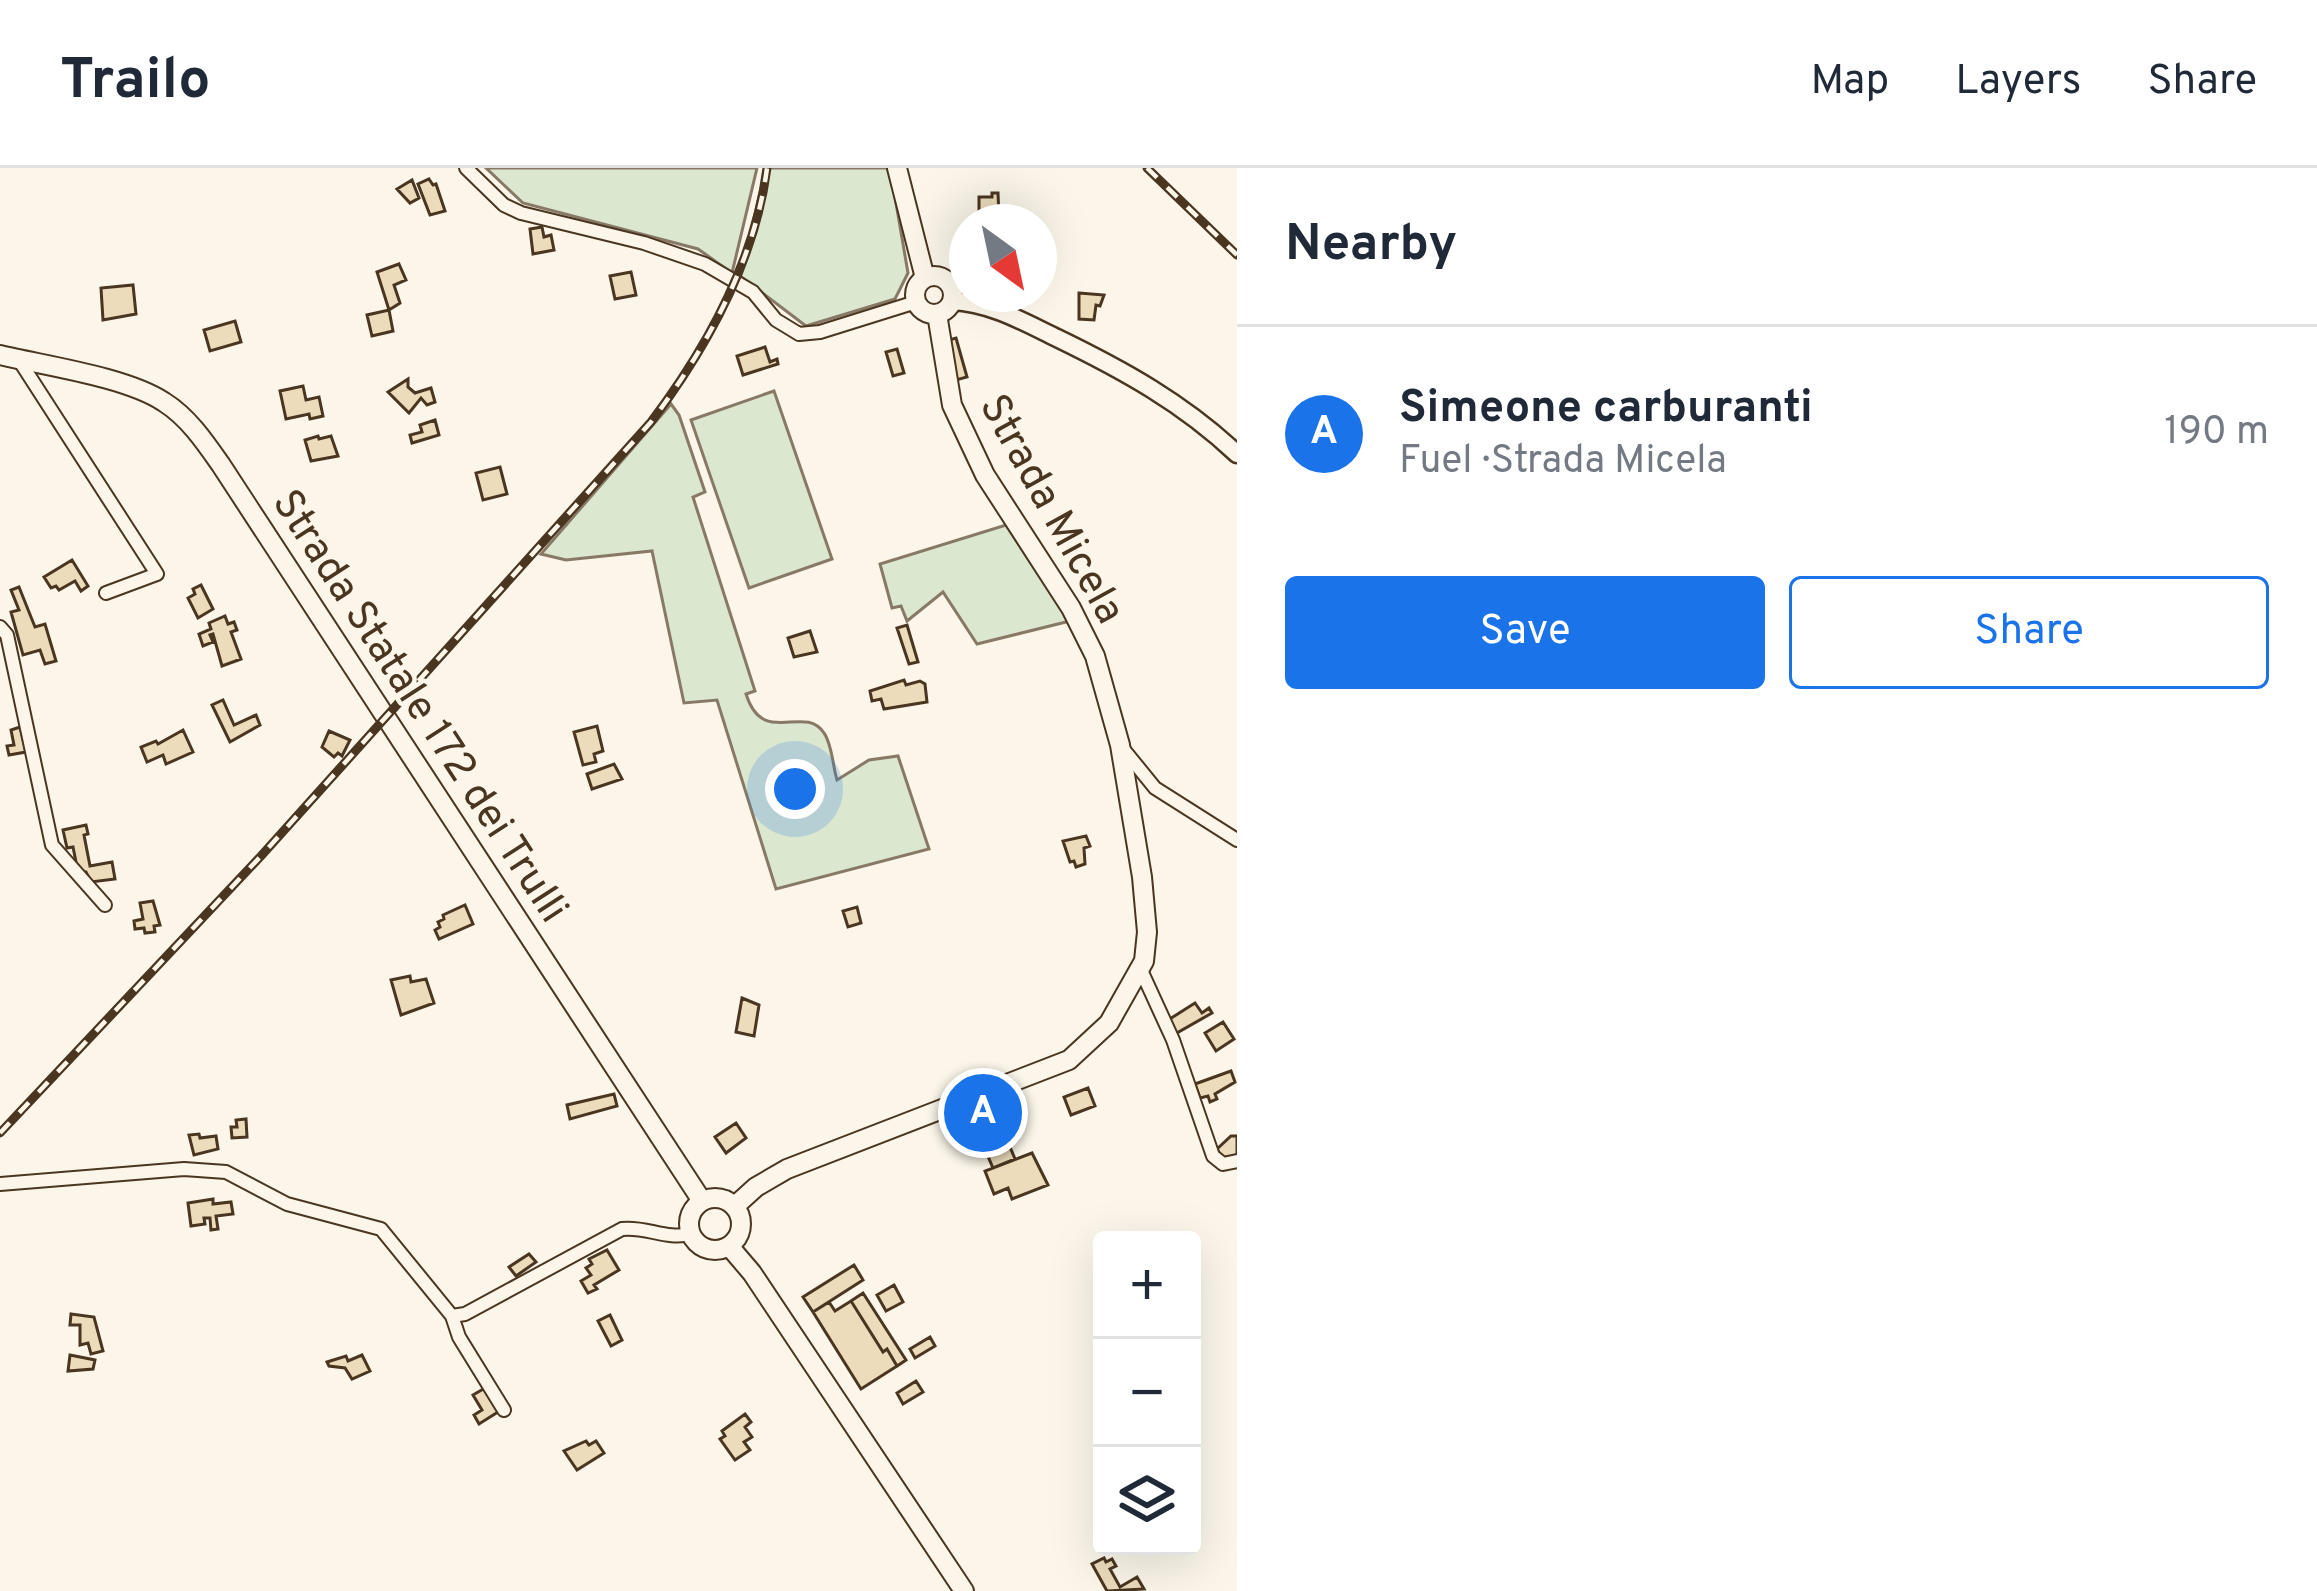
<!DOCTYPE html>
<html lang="en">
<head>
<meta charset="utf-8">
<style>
	:root { --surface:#fff; --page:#f2f2f3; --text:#1f2937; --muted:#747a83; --line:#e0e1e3; --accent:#1a73e8 }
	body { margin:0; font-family:Overpass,sans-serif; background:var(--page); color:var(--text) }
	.controls { position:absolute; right:36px; bottom:36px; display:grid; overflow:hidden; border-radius:12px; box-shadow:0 12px 48px #0002 }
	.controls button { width:108px; height:108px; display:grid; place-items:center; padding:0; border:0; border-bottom:3px solid var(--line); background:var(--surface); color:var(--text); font:60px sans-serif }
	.compass { position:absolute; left:949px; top:36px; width:108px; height:108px; border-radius:50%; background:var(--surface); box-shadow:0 12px 48px #0002; rotate:147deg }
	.you { position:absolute; left:795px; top:621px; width:42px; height:42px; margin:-30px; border:9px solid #fff; border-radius:50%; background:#1a73e8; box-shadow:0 0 0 18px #1a73e833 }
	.badge { display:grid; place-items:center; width:78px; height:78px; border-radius:50%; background:var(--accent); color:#fff; font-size:39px; font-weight:700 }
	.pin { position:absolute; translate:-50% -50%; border:6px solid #fff; box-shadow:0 3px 12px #0006 }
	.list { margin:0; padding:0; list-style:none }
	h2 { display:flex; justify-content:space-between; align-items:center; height:156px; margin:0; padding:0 48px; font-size:51px }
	h2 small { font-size:39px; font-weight:400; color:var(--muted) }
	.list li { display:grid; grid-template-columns:78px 1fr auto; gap:36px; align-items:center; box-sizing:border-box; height:216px; padding:0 48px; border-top:3px solid var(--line) }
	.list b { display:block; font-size:45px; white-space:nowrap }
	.list p { margin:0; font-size:39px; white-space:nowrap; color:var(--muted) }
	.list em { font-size:39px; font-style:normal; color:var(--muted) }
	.actions { display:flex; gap:24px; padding:36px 48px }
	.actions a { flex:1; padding:27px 0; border:3px solid var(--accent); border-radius:12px; text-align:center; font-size:42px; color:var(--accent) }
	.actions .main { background:var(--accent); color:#fff }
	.icon { flex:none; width:66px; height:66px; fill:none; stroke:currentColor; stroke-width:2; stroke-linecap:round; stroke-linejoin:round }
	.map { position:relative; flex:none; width:1237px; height:1423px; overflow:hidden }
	header { display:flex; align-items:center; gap:72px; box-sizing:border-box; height:168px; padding:0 60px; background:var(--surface); border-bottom:3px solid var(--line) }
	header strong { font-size:57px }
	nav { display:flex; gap:66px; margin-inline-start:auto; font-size:42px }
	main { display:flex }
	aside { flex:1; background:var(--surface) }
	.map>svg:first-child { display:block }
</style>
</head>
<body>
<header>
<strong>Trailo</strong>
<nav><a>Map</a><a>Layers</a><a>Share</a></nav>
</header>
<main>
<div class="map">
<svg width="1237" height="1423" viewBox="0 0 1237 1423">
	<rect width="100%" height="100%" fill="#fbf6e9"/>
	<!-- green -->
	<path fill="#dce7d0" stroke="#887966" stroke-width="3" d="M486 0H757L732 105 698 81 523 35Z
		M766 0H890L908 105 895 131 806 158 740 108Z
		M774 223 832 391 749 420 691 252Z
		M671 236 679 247 705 324 693 329 755 523 746 526C763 580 804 535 824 565 832 576 833 599 837 612L869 592 898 588 929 681 776 721 717 532 684 535 652 383 566 392 541 386Z
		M1006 357 1070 453 977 476 943 424 907 453 901 438 892 440 880 396Z"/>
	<!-- building -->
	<path fill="#ecdcbc" stroke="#4a3520" stroke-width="3" d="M429 11 433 17 436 16 445 43 430 47 418 16Z
		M412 12 419 30 410 35 397 21Z
		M992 25H998L999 49 979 51V29H992Z
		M542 59 544 69 551 67 554 82 533 86 530 61Z
		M399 96 406 112 394 117 400 135 389 142 377 104Z
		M631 104 636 127 615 131 610 108Z
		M133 117 136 146 103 152 101 120Z
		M1079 125 1104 127 1100 138 1096 137 1094 152 1079 151Z
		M389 142 393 163 372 168 367 147Z
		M235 153 241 174 210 183 204 162Z
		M956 170 967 209 956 212 945 173Z
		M765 179 770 194 777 191 778 196 743 207 737 188Z
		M897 181 904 205 893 208 886 184Z
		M408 211V219L415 225 431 220 435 234 427 237 421 230 409 245 388 224Z
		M303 218 306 232 319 229 323 248 310 251 309 246 286 251 280 223Z
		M435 252 439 267 412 275 410 267 422 264 420 257Z
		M318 268 319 271 331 268 338 288 311 293 305 272Z
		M500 299 507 326 483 332 476 305Z
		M72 392 88 418 81 423 75 413 59 422 56 418 51 420 44 409Z
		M201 417 213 441 198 450 188 430 195 426 193 421Z
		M19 419 35 459 45 456 56 493 45 496 40 482 23 487 11 444 19 442 11 422Z
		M225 448 228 456 234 454 237 462 231 464 241 491 222 498 213 466 210 467 213 474 203 478 199 466 211 461 209 455Z
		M907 457 918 494 909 496 897 460Z
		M810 463 817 484 794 489 788 470Z
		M904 512 906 517 920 513 925 516 927 534 884 541 881 531 872 533 870 523Z
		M223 532 234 557 256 547 260 557 230 574 212 537Z
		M597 558 603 583 594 586 596 594 583 597 574 564Z
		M20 559 26 584 9 587 7 578 14 577 11 562Z
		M183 562 193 584 166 596 163 587 147 594 141 579 156 573 158 576Z
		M329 563 350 572 342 588 338 585 334 589 322 579Z
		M614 596 622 611 592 621 587 606Z
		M86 657 88 666 84 667 90 698 112 694 115 711 91 714 86 704H78L73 679 67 680 63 662Z
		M1086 668 1090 678 1084 680 1085 696 1076 699 1074 693 1070 694 1063 673Z
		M153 733 160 757 154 758 155 764 145 765 144 760 135 761 134 753 143 751 140 735Z
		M465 737 473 756 439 771 435 762 440 759 438 754 444 751 443 747Z
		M857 739 861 755 848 759 843 743Z
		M410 808 411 814 426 811 434 835 401 847 391 812Z
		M742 830 759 837 754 868 736 864Z
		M1195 835 1202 845 1209 840 1212 845 1175 866 1165 854Z
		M1223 854 1234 871 1216 883 1205 865Z
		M1231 903 1235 914 1215 926 1217 931 1210 934 1208 928 1200 930 1195 916Z
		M1088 920 1095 938 1071 947 1064 929Z
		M614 926 617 938 570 951 567 937Z
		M246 951 247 969 232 970 231 959H237L236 952Z
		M736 955 746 970 726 985 715 969Z
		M1000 955 1015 991 993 1000 978 965Z
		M199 966 200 970 216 968 218 981 194 987 189 967Z
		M1231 968H1237V989L1230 994 1227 989 1222 990 1217 981Z
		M1032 985 1048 1017 1012 1031 1008 1020 994 1026 985 1003Z
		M213 1031V1036L231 1034 233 1046 216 1048 218 1061 211 1062 210 1050H204L205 1056 191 1058 188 1035Z
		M607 1082 619 1102 594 1117 597 1121 588 1125 581 1113 591 1107 586 1100 592 1096 589 1091Z
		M529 1086 536 1094 516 1108 509 1099Z
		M854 1097 863 1112 813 1144 803 1129Z
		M894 1117 903 1134 886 1143 877 1127Z
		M863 1125 906 1192 897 1198 887 1181 883 1184 851 1133Z
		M851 1133 883 1184 887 1181 897 1198 861 1221 813 1144 829 1134 835 1143Z
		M71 1146 94 1149 103 1183 91 1186 88 1175 80 1177V1157H70Z
		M610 1147 622 1172 611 1178 598 1153Z
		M930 1169 935 1178 915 1190 910 1181Z
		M70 1187 95 1192 93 1201 68 1203Z
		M362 1187 370 1203 352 1211 345 1200 329 1198 327 1194 346 1188 348 1193Z
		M916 1213 923 1224 903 1236 897 1225Z
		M485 1220 498 1244 479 1256 474 1247 482 1242 473 1227Z
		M745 1246 751 1254 745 1259 752 1269 744 1274 750 1282 735 1292 720 1271 725 1268 722 1263Z
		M586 1273 589 1277 596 1273 604 1285 577 1302 564 1283Z
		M1104 1390 1106 1394 1112 1391 1116 1398 1110 1401 1120 1419 1137 1409 1144 1421 1107 1423 1092 1396Z"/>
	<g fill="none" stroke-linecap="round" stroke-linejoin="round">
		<!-- street casing -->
		<g stroke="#4a3520" stroke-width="16">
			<path id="street" d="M466 0 504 37 521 45 644 75 705 96 753 124 776 152 799 166 820 164 916 134
				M19 192 157 406 106 425
				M0 459 7 467 52 677 105 737
				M1124 582 1155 620 1237 672
				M1140 800 1173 872 1213 988 1223 996 1237 993
				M0 1016 184 1001 226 1004 287 1036 381 1061 452 1148 465 1146 622 1061C646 1058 666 1072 691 1066
				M452 1148 459 1169 504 1242"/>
		</g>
		<!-- secondary casing -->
		<g stroke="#4a3520" stroke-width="21">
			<path id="secondary" d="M952 133C991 135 1022 153 1057 170 1123 202 1183 235 1237 286"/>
		</g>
		<!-- primary casing -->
		<g stroke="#4a3520" stroke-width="22">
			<path id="primary" d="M897 0 925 110
				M915 127a19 19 0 1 1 38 0a19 19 0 1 1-38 0Z
				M0 187C46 198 126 209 164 234 188 249 205 274 221 297L702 1033
				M689 1056a26 26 0 1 1 52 0a26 26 0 1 1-52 0Z
				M735 1038 756 1019 787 1001 1069 892 1109 855 1144 793 1147 764 1142 709 1120 577 1095 488 1071 440 985 307 952 237 937 146
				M729 1078 752 1105 964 1423"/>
		</g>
		<!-- street -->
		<use href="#street" stroke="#fbf6e9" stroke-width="12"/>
		<!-- secondary -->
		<use href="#secondary" stroke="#fbf6e9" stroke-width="16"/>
		<!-- primary -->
		<use href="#primary" stroke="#fbf6e9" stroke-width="18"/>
		<!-- rail casing -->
		<g stroke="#4a3520" stroke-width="9">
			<path id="rail" d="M1147 0 1237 87
				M0 965 261 688 651 254C706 181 755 93 767 0"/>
		</g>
		<!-- rail -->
		<use href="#rail" stroke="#fbf6e9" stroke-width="4.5" stroke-dasharray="14" stroke-linecap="butt"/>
	</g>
	<g text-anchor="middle" stroke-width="9" stroke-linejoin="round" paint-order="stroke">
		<!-- street labels -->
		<g font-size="42" fill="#4a3520" stroke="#fbf6e9">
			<text transform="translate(1054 340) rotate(61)" y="15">Strada Micela</text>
			<text transform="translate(422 537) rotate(57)" y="15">Strada Statale 172 dei Trulli</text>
		</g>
	</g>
</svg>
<div class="controls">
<button>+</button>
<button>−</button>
<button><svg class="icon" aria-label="layers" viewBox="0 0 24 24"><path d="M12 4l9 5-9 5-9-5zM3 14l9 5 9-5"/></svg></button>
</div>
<svg class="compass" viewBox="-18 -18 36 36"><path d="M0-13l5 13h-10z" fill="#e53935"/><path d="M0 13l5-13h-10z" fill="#747a83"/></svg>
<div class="you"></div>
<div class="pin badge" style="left:983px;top:945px">A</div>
</div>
<aside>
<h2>Nearby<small></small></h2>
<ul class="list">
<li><span class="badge">A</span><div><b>Simeone carburanti</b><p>Fuel · Strada Micela</p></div><em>190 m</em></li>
</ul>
<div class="actions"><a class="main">Save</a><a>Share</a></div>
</aside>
</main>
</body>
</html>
